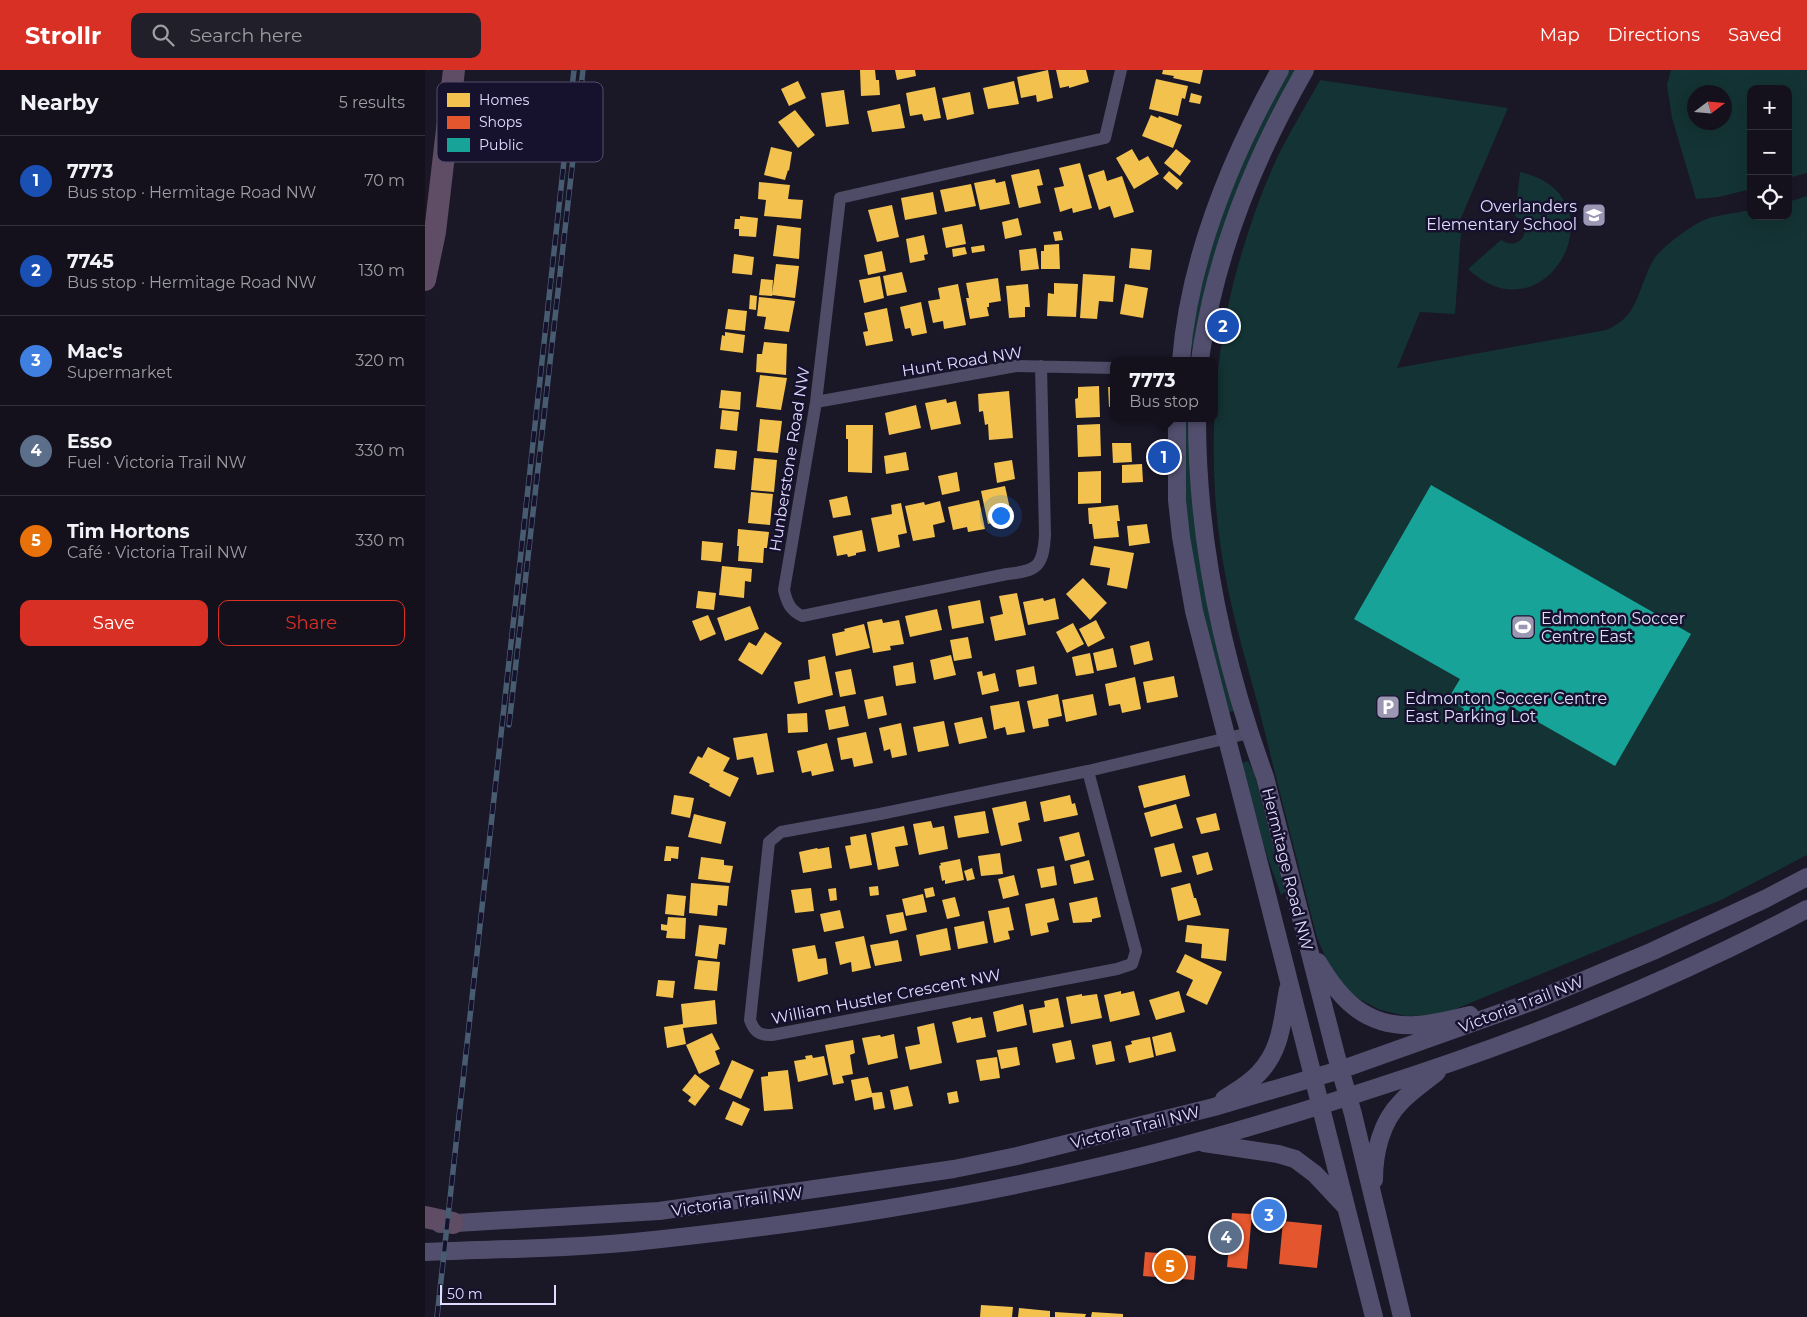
<!DOCTYPE html>
<html lang="en">
<head>
<meta charset="utf-8">
<style>
	:root { --surface:#14111d; --page:#211f2a; --text:#f1f3f6; --muted:#9d9da4; --line:#33313b; --accent:#d93025 }
	body { margin:0; font-family:Montserrat,sans-serif; background:var(--page); color:var(--text) }
	.controls { position:absolute; right:15px; top:15px; display:grid; overflow:hidden; border-radius:10px; box-shadow:0 5px 20px #0002 }
	.controls button { width:45px; height:45px; display:grid; place-items:center; padding:0; border:0; border-bottom:1px solid var(--line); background:var(--surface); color:var(--text); font:25px sans-serif }
	.compass { position:absolute; left:1262px; top:15px; width:45px; height:45px; border-radius:50%; background:var(--surface); box-shadow:0 5px 20px #0002; rotate:74deg }
	.scale { position:absolute; left:15px; bottom:12px; width:116px; box-sizing:border-box; padding-left:5px; border:2px solid #e1dcff; border-top:0; font-size:14px; line-height:18px; white-space:nowrap; color:#e1dcff; -webkit-text-stroke:4px #16112d; paint-order:stroke }
	.you { position:absolute; left:575px; top:445px; width:18px; height:18px; margin:-12px; border:4px solid #fff; border-radius:50%; background:#1a73e8; box-shadow:0 0 0 8px #1a73e833 }
	.badge { display:grid; place-items:center; width:32px; height:32px; border-radius:50%; background:var(--accent); color:#fff; font-size:16px; font-weight:700 }
	.pin { position:absolute; translate:-50% -50%; border:2px solid #fff; box-shadow:0 1px 5px #0006 }
	.popup { position:absolute; left:685px; top:287px; width:108px; height:65px; box-sizing:border-box; display:grid; place-content:center; border-radius:10px; background:var(--surface); filter:drop-shadow(0 1px 4px #0005); font-size:16px; white-space:nowrap; color:var(--muted) }
	.popup b { font-size:19px; color:var(--text) }
	.popup::after { content:''; position:absolute; left:50%; top:100%; margin-left:-10px; border:10px solid transparent; border-top-color:var(--surface) }
	.list { margin:0; padding:0; list-style:none }
	h2 { display:flex; justify-content:space-between; align-items:center; height:65px; margin:0; padding:0 20px; font-size:21px }
	h2 small { font-size:16px; font-weight:400; color:var(--muted) }
	.list li { display:grid; grid-template-columns:32px 1fr auto; gap:15px; align-items:center; box-sizing:border-box; height:90px; padding:0 20px; border-top:1px solid var(--line) }
	.list b { display:block; font-size:19px; white-space:nowrap }
	.list p { margin:0; font-size:16px; white-space:nowrap; color:var(--muted) }
	.list em { font-size:16px; font-style:normal; color:var(--muted) }
	.actions { display:flex; gap:10px; padding:15px 20px }
	.actions a { flex:1; padding:11px 0; border:1px solid var(--accent); border-radius:10px; text-align:center; font-size:18px; color:var(--accent) }
	.actions .main { background:var(--accent); color:#fff }
	.icon { flex:none; width:28px; height:28px; fill:none; stroke:currentColor; stroke-width:2; stroke-linecap:round; stroke-linejoin:round }
	.map { position:relative; flex:none; width:1382px; height:1247px; overflow:hidden }
	header { display:flex; align-items:center; gap:30px; box-sizing:border-box; height:70px; padding:0 25px; background:var(--accent); color:#fff }
	header strong { font-size:24px }
	nav { display:flex; gap:28px; margin-inline-start:auto; font-size:18px }
	.search { width:350px; height:45px; background:var(--page); display:flex; align-items:center; gap:12px; box-sizing:border-box; padding:0 18px; border-radius:10px; color:var(--muted); font-size:19px }
	main { display:flex }
	aside { flex:1; background:var(--surface) }
	.map>svg:first-child { display:block }
</style>
</head>
<body>
<header>
<strong>Strollr</strong>
<div class="search"><svg class="icon" aria-label="search" viewBox="0 0 24 24"><circle cx="10" cy="10" r="6"/><path d="M15 15l6 6"/></svg>Search here</div>
<nav><a>Map</a><a>Directions</a><a>Saved</a></nav>
</header>
<main>
<aside>
<h2>Nearby<small>5 results</small></h2>
<ul class="list">
<li><span class="badge" style="background:#1a4fb4">1</span><div><b>7773</b><p>Bus stop · Hermitage Road NW</p></div><em>70 m</em></li>
<li><span class="badge" style="background:#1a4fb4">2</span><div><b>7745</b><p>Bus stop · Hermitage Road NW</p></div><em>130 m</em></li>
<li><span class="badge" style="background:#3f7fe0">3</span><div><b>Mac's</b><p>Supermarket</p></div><em>320 m</em></li>
<li><span class="badge" style="background:#5c6f8a">4</span><div><b>Esso</b><p>Fuel · Victoria Trail NW</p></div><em>330 m</em></li>
<li><span class="badge" style="background:#e8710a">5</span><div><b>Tim Hortons</b><p>Café · Victoria Trail NW</p></div><em>330 m</em></li>
</ul>
<div class="actions"><a class="main">Save</a><a>Share</a></div>
</aside>
<div class="map">
<svg width="1382" height="1247" viewBox="0 0 1382 1247">
	<rect width="100%" height="100%" fill="#1a1727"/>
	<!-- green -->
	<path fill="#143334" fill-rule="evenodd" d="M865 0H874L772 277H766C777 183 814 80 865 0Z
		M1246 0H1382V103L1363 108V19H1326V119L1294 127 1271 129 1247 48 1242 15ZM1270 22H1300V52H1270Z
		M895 10 1083 38 1030 162 1036 163 1030 244 995 242 972 298 1181 260C1216 246 1212 217 1229 189 1236 178 1264 157 1277 151 1288 145 1312 143 1326 140V146H1363V132L1382 126V785L1296 830 1016 945 981 946 955 940 927 925 903 893 892 868C873 794 854 720 836 647 824 599 808 551 800 503 781 404 786 286 815 189 825 155 837 120 852 88 865 61 881 36 895 10Z
		M1095 102C1200 125 1122 273 1043 199L1076 170C1095 183 1111 157 1090 146Z
		M759 348H768L810 641 804 642C792 598 780 554 771 508 761 456 758 402 759 348Z
		M823 691 829 702 860 822 856 825 841 783 816 693Z"/>
	<!-- homes -->
	<path fill="#f2c14e" d="M435 0H450L451 10H454L455 25 436 26Z
		M470 0H490L491 6 472 10Z
		M623 0 628 28 612 32 611 25 596 28 592 7Z
		M631 0H661L664 12 644 18V16L635 18Z
		M738 0H778L775 14 748 8 749 6 737 4Z
		M731 9 763 16 760 29 757 28 753 46 724 39Z
		M373 11 381 28 364 36 356 19Z
		M589 11 594 34 563 39 558 18Z
		M510 17 516 48 499 51 497 44 485 46 481 23Z
		M419 20 424 54 401 57 396 23Z
		M545 22 549 44 522 50 517 28Z
		M766 23 777 26 775 34 764 32Z
		M475 34 480 58 447 62 442 41Z
		M370 40 390 65 373 78 353 52Z
		M726 45 733 48 734 46 757 55 748 78 717 66Z
		M346 77 367 82 364 101 363 100 360 110 339 105Z
		M707 79 714 91 723 86 734 104 709 119 691 88Z
		M751 79 766 91 755 106 739 93Z
		M655 93 667 138 648 143 647 138 635 142 629 118 639 116 634 98Z
		M614 99 618 115 612 116 616 133 594 138 586 105Z
		M679 100 682 111 697 106 709 142 689 148 685 136 674 140 663 105Z
		M744 101 758 113 752 120 738 108Z
		M570 109 571 113 580 111 585 134 555 140 549 113Z
		M334 112 365 115 363 129 378 130 376 149 339 146 341 130 333 129Z
		M546 114 551 136 520 142 515 120Z
		M508 122 512 144 480 150 476 128Z
		M467 135 474 167 452 172 443 140Z
		M315 146 333 148 331 167 314 166V159H309L310 149H315Z
		M593 148 597 165 580 169 577 152Z
		M537 154 541 174 521 178 517 158Z
		M352 155 376 158 374 189 348 186Z
		M636 161 638 170 630 171 628 162Z
		M499 165 503 184 499 185 500 190 485 193 481 169Z
		M634 174 635 199H616V181H619V175Z
		M559 175 560 181 547 183 546 177Z
		M540 177 542 184 528 187 527 179Z
		M611 178 614 199 596 201 594 180Z
		M706 178 727 180 725 200 704 198Z
		M457 181 461 201 443 205 439 185Z
		M309 184 329 187 327 205 307 203Z
		M351 194 374 196 370 228 347 225Z
		M477 202 482 222 462 226 458 206Z
		M658 204 690 206 688 232 674 231 672 249 655 248Z
		M455 206 459 228 439 233 434 210Z
		M573 208 576 231 564 233V237H562L564 246 545 249 541 228H544L541 213Z
		M336 209 348 210 347 226 334 225Z
		M629 213 653 214 651 247 622 246 623 223 629 224Z
		M533 214 541 255 519 259 518 251 508 253 503 231 515 229 513 218Z
		M603 214 605 237H600V247L584 248 581 216Z
		M700 214 723 218 718 248 695 244Z
		M325 225 332 226 331 240 324 239Z
		M334 227 370 231 364 262 339 259 341 247 332 246Z
		M496 232 502 263 487 266 485 258 480 259 475 237Z
		M462 238 468 271 441 276 438 262 443 261 439 243Z
		M303 239 322 241 320 261 300 259Z
		M300 262 320 265 318 283 295 280 297 265 300 266Z
		M339 272 362 274 361 305 331 302 332 284H337Z
		M335 305 362 308 356 340 331 337Z
		M674 316 675 347 651 348 650 329 653 328V317Z
		M683 317H689V336L684 337Z
		M296 320 316 322 315 340 294 338Z
		M584 321 588 368 564 370 563 354 560 355 558 341 554 342 553 324Z
		M521 329 522 333 531 331 536 354 506 360 500 333Z
		M491 335 496 358 464 365 460 343Z
		M297 340 314 342 312 361 295 359Z
		M335 349 357 351 353 383 332 381Z
		M675 354 676 386 653 387 652 355Z
		M421 355H448L447 403 423 402V369H421Z
		M687 373H706L707 392 688 393Z
		M291 379 312 381 310 400 289 398Z
		M481 382 484 400 461 404 459 386Z
		M329 388 352 390 349 422 326 420Z
		M587 390 590 409 572 413 569 393Z
		M717 394 718 412 697 413V395Z
		M676 401V433L653 434V402Z
		M532 402 535 421 517 425 513 406Z
		M580 416 587 448 563 454 556 421Z
		M326 422 348 424 345 455 323 453Z
		M422 426 426 445 408 448 404 430Z
		M554 430 560 459 543 462 542 457 528 460 523 437Z
		M515 431 520 452 508 455 510 467 488 471 480 436 499 432 500 435Z
		M476 433 482 463 473 465 475 477 453 482 446 448 467 444 466 435Z
		M693 435 695 451H692L694 467 669 469 667 454H664L663 438Z
		M722 454 725 473 704 476 702 456Z
		M313 459 344 462 342 478H339L338 493 313 491 314 476H312Z
		M437 460 441 481 431 483V485L423 487 422 484 412 486 408 466Z
		M277 471 298 473 296 492 276 490Z
		M669 476 709 483 702 519 682 515 685 498 665 495Z
		M297 496 327 499 326 512 320 511 319 528 294 525Z
		M658 508 682 533 665 550 641 524Z
		M273 521 291 523 289 540 271 538Z
		M592 523 601 565 570 571 565 547 578 544 574 526Z
		M618 528 619 531 630 528 634 549 603 555 598 532Z
		M555 530 559 553 527 559 523 536Z
		M325 536 334 559 300 571 292 548Z
		M512 539 517 560 485 567 480 546Z
		M283 545 291 564 275 571 267 551Z
		M457 549 458 553 474 550 479 574 465 576 466 580 448 583 442 552Z
		M671 550 680 568 663 577 654 559Z
		M648 553 659 574 642 583 631 562Z
		M439 554 445 578 411 586 407 564 420 561 419 559Z
		M340 562 357 573 337 605 313 590 324 572 331 576Z
		M543 567 547 588 529 591 525 570Z
		M724 571 728 590 709 595 705 576Z
		M688 578 692 597 672 601 668 583Z
		M665 583 669 603 651 606 647 587Z
		M526 585 531 605 509 610 505 590Z
		M400 586 408 625 373 634 369 612 385 609 383 590Z
		M488 592 491 613 471 616 468 596Z
		M609 596 612 614 594 617 591 600Z
		M426 599 431 624 415 627 410 602Z
		M557 601 558 606 570 603 574 621 557 625 552 602Z
		M749 606 753 627 722 633 718 612Z
		M710 607 716 639 697 643 695 634 684 636 680 614Z
		M633 624 637 646 623 649 624 656 608 659 602 631Z
		M668 624 672 645 641 652 637 630Z
		M458 626 462 645 443 649 439 630Z
		M594 631 600 662 582 665 580 657 569 660 565 636Z
		M420 636 424 656 404 660 400 640Z
		M382 643 383 662 363 663 362 644Z
		M557 647 562 668 534 674 529 653Z
		M519 651 524 676 493 682 488 657Z
		M476 653 482 685 467 688 465 679 459 681 454 658Z
		M441 662 448 693 429 697 427 688 416 690 412 668Z
		M342 663 349 702 332 705 328 687 312 690 308 668Z
		M402 673 409 701 387 706 386 701 377 703 372 681Z
		M283 677 305 688 298 701 314 708 305 727 284 716 285 714 264 703 273 686 277 688Z
		M760 705 765 726 719 738 713 716Z
		M249 725 269 728 265 748 246 744Z
		M645 725 647 734 650 733 653 745 619 752 615 732Z
		M601 731 605 750 593 753 597 771 576 776 567 738Z
		M751 734 758 758 726 767 719 743Z
		M560 741 564 763 533 768 529 746Z
		M791 743 795 760 776 764 771 748Z
		M269 744 301 752 296 774 263 767Z
		M506 751 508 758 519 756 523 779 494 785 488 754Z
		M479 756 483 775 470 777 474 796 453 800 446 763Z
		M654 762 660 786 640 791 634 767Z
		M441 764 447 795 425 799 420 776 426 775 425 767Z
		M749 773 757 802 736 807 729 778Z
		M241 776 254 777 253 789 246 788V791H239Z
		M404 777 407 798 378 803 374 782 392 778 393 779Z
		M783 782 788 800 772 805 767 786Z
		M575 783 578 804 556 806 553 786Z
		M276 787 299 790V795L308 796 305 813 273 809Z
		M535 789 539 810 520 814V810L517 811 514 796 516 795 515 793Z
		M664 790 669 810 649 814 645 795Z
		M629 796 632 815 616 818 612 799Z
		M547 798 550 809 542 811 539 801Z
		M589 805 594 825 578 829 573 809Z
		M266 813 304 816 302 836 293 835 292 846 264 843Z
		M765 813 769 828H771L776 845 753 851 746 818Z
		M453 816 454 825 445 826 444 817Z
		M508 817 510 826 501 828 499 819Z
		M386 818 389 841 370 843 366 820Z
		M411 818 412 830 405 831 403 819Z
		M242 824 261 826 259 846 240 844Z
		M498 824 502 842 481 846 477 829Z
		M530 827 535 846 522 849 517 830Z
		M672 827 676 847 667 849V852L648 853 644 833Z
		M629 828 634 850 622 853 624 862 606 866 600 834Z
		M584 837 589 860 583 861 585 869 569 873 563 841Z
		M415 840 419 858 399 862 395 844Z
		M478 842 482 860 465 864 461 845Z
		M243 847 261 848 260 869 241 868 242 861 236 860V854L242 855Z
		M559 851 563 873 533 879 529 857Z
		M274 855 302 858 300 875 294 874 292 889 270 886Z
		M762 855 804 859 801 891 776 888 777 874 760 872Z
		M522 858 526 880 495 886 491 865Z
		M439 866 446 898 427 902 426 892 415 895 410 872Z
		M473 870 477 891 450 896 445 875Z
		M390 875 393 889 401 888 403 904 373 912 367 879Z
		M760 884 797 902 782 935 761 925 768 910 751 902Z
		M273 890 295 892 292 921 269 919Z
		M233 910 250 911 248 928 231 926Z
		M696 921V924L709 921 715 945 685 952 679 925Z
		M754 921 760 942 731 950 724 930Z
		M657 924V926L672 924 677 948 646 954 641 927Z
		M633 928 639 957 608 963 604 940 620 937 619 931Z
		M290 930 292 954 258 958 261 974 242 978 239 957 258 954 256 934Z
		M598 934 602 955 572 962 568 942Z
		M546 947V949L557 947 561 967 532 973 527 952Z
		M509 953 517 993 485 1000 480 977 495 974 492 957Z
		M746 962 751 981 731 986 727 967Z
		M287 963 295 979 290 981 295 994 274 1004 261 975Z
		M469 964 473 988 443 995 437 968 455 965 456 967Z
		M725 967 729 987 704 993 700 976 707 974 706 971Z
		M428 970 430 983 425 985 428 1004 417 1006 419 1013 408 1015 400 975Z
		M646 970 650 989 631 993 627 974Z
		M686 971 690 991 671 995 667 975Z
		M592 977 595 995 576 999 572 980Z
		M387 985 388 988 399 986 403 1005 373 1012 369 991 381 989 380 986Z
		M572 987 575 1008 555 1011 551 990Z
		M307 990 329 1000 316 1029 294 1019Z
		M363 1000 368 1039 339 1041 336 1007 343 1006V1002Z
		M270 1004 285 1016 270 1036 263 1031 266 1027 257 1020Z
		M443 1007 447 1023 457 1022 460 1038 449 1040 447 1027 430 1031 426 1010Z
		M483 1016 488 1036 469 1040 465 1020Z
		M532 1021 534 1032 524 1034 522 1023Z
		M308 1031 325 1039 317 1056 300 1049Z
		M556 1235 588 1237 587 1247H555Z
		M594 1238 625 1241V1247H593Z
		M630 1242 661 1244 660 1247H630Z
		M667 1242 698 1244V1247H666Z"/>
	<!-- shops -->
	<path fill="#e4572e" d="M807 1143 827 1144 822 1199 802 1197Z
		M858 1151 897 1155 892 1198 854 1194Z
		M720 1182 771 1186 769 1210 718 1206Z"/>
	<!-- public -->
	<path fill="#17a398" d="M1006 415 1266 564 1190 696 1085 636 1074 655 1058 646 1055 651 1038 641 1039 639 1023 629 1035 609 929 549Z"/>
	<g fill="none" stroke-linecap="round" stroke-linejoin="round">
		<!-- street -->
		<path stroke="#4e4c67" stroke-width="12" d="M616 296 620 465C618 496 613 501 582 504L377 546C365 540 362 533 359 520L391 332 415 128 680 68 696 0
			M391 332 591 296 689 298
			M663 701 711 881 707 894 692 899 347 965C334 966 329 961 325 950L344 772 356 762 455 744 663 701 824 663"/>
		<!-- secondary -->
		<path stroke="#514f6d" stroke-width="18" d="M756 291C764 188 805 89 855 0
			M775 291C777 271 782 251 786 231 805 149 838 73 880 0
			M752 348V430L756 467 769 541 838 809 949 1247
			M772 348C772 471 798 592 840 707L911 985 928 1044 977 1247
			M893 892C916 931 942 958 991 955 1009 954 1027 949 1045 945
			M799 1029C811 1021 824 1014 834 1003 857 979 857 950 863 919
			M779 1073 853 1084 870 1089 890 1104 920 1136
			M949 1110C949 1083 956 1052 976 1032 986 1021 1000 1012 1012 1002
			M15 1154 234 1141 460 1109 529 1099 592 1086 789 1037 915 1000 1109 931 1228 881 1340 829 1382 807
			M0 1182C69 1179 140 1179 209 1172 364 1156 520 1133 672 1097 768 1075 862 1047 956 1016 1103 969 1246 911 1382 839"/>
		<!-- highway -->
		<path stroke="#5f4c65" stroke-width="22" d="M0 210 10 162 29 0
			M0 1147 28 1153"/>
		<!-- rail casing -->
		<g stroke="#475c70" stroke-width="5.5">
			<path id="rail" d="M84 655 158 0
				M12 1247 149 0"/>
		</g>
		<!-- rail -->
		<use href="#rail" stroke="#16112d" stroke-width="4" stroke-dasharray="11" stroke-linecap="butt"/>
	</g>
	<!-- icons -->
	<defs>
		<g id="school-square" transform="scale(1.25)"><rect x="-9" y="-9" width="18" height="18" rx="4" fill="#9b97b3" stroke="#16112d"/><path d="M0-5L7-2L0 1L-7-2ZM-4 1L0 2.5L4 1V4Q0 6-4 4Z" fill="#fff"/></g>
		<g id="stadium-square" transform="scale(1.25)"><rect x="-9" y="-9" width="18" height="18" rx="4" fill="#9b97b3" stroke="#16112d"/><path d="M0-5a6.5 5 0 1 0 0 10a6.5 5 0 1 0 0-10ZM-3.5-1.8h7v3.6h-7Z" fill="#fff"/></g>
		<g id="parking-square" transform="scale(1.25)"><rect x="-9" y="-9" width="18" height="18" rx="4" fill="#9b97b3" stroke="#16112d"/><path d="M-3.5-5.5H1a3.5 3.5 0 0 1 0 7H-1V5.5H-3.5ZM-1-3.4V-.6H.8a1.4 1.4 0 0 0 0-2.8Z" fill="#fff"/></g>
	</defs>
	<g fill-rule="evenodd">
		<use href="#school-square" x="1169" y="145"/>
		<use href="#stadium-square" x="1098" y="557"/>
		<use href="#parking-square" x="963" y="637"/>
	</g>
	<g text-anchor="middle" stroke-width="5" stroke-linejoin="round" paint-order="stroke">
		<!-- poi labels -->
		<g font-size="16" fill="#e1dcff" stroke="#16112d" text-anchor="start">
			<text x="1152" y="142" text-anchor="end">Overlanders<tspan x="1152" dy="18">Elementary School</tspan></text>
			<text x="1116" y="554">Edmonton Soccer<tspan x="1116" dy="18">Centre East</tspan></text>
			<text x="980" y="634">Edmonton Soccer Centre<tspan x="980" dy="18">East Parking Lot</tspan></text>
		</g>
		<!-- street labels -->
		<g font-size="16" fill="#e1dcff" stroke="#16112d">
			<text transform="translate(537 291) rotate(-9)" y="6">Hunt Road NW</text>
			<text transform="translate(364 389) rotate(-81)" y="6">Hunberstone Road NW</text>
			<text transform="translate(863 799) rotate(76)" y="6">Hermitage Road NW</text>
			<text transform="translate(461 926) rotate(-11)" y="6">William Hustler Crescent NW</text>
			<text transform="translate(1096 934) rotate(-21)" y="6">Victoria Trail NW</text>
			<text transform="translate(710 1057) rotate(-14)" y="6">Victoria Trail NW</text>
			<text transform="translate(312 1131) rotate(-8)" y="6">Victoria Trail NW</text>
		</g>
	</g>
	<!-- legend -->
	<rect x="12" y="12" width="166" height="80" rx="8" fill="#16112d" stroke="#534e6c" stroke-width="1"/>
	<rect x="22" y="23" width="23" height="14" fill="#f2c14e"/>
	<rect x="22" y="46" width="23" height="13" fill="#e4572e"/>
	<rect x="22" y="68" width="23" height="14" fill="#17a398"/>
	<g font-size="14" fill="#e1dcff">
		<text x="54" y="35">Homes</text>
		<text x="54" y="57">Shops</text>
		<text x="54" y="80">Public</text>
	</g>
</svg>
<div class="controls">
<button>+</button>
<button>−</button>
<button><svg class="icon" aria-label="locate" viewBox="0 0 24 24"><circle cx="12" cy="12" r="6"/><path d="M12 2v4M12 18v4M2 12h4M18 12h4"/></svg></button>
</div>
<svg class="compass" viewBox="-18 -18 36 36"><path d="M0-13l5 13h-10z" fill="#e53935"/><path d="M0 13l5-13h-10z" fill="#9d9da4"/></svg>
<div class="scale">50 m</div>
<div class="you"></div>
<div class="pin badge" style="left:739px;top:387px;background:#1a4fb4">1</div>
<div class="popup"><b>7773</b>Bus stop</div>
<div class="pin badge" style="left:798px;top:256px;background:#1a4fb4">2</div>
<div class="pin badge" style="left:844px;top:1145px;background:#3f7fe0">3</div>
<div class="pin badge" style="left:801px;top:1167px;background:#5c6f8a">4</div>
<div class="pin badge" style="left:745px;top:1196px;background:#e8710a">5</div>
</div>
</main>
</body>
</html>
